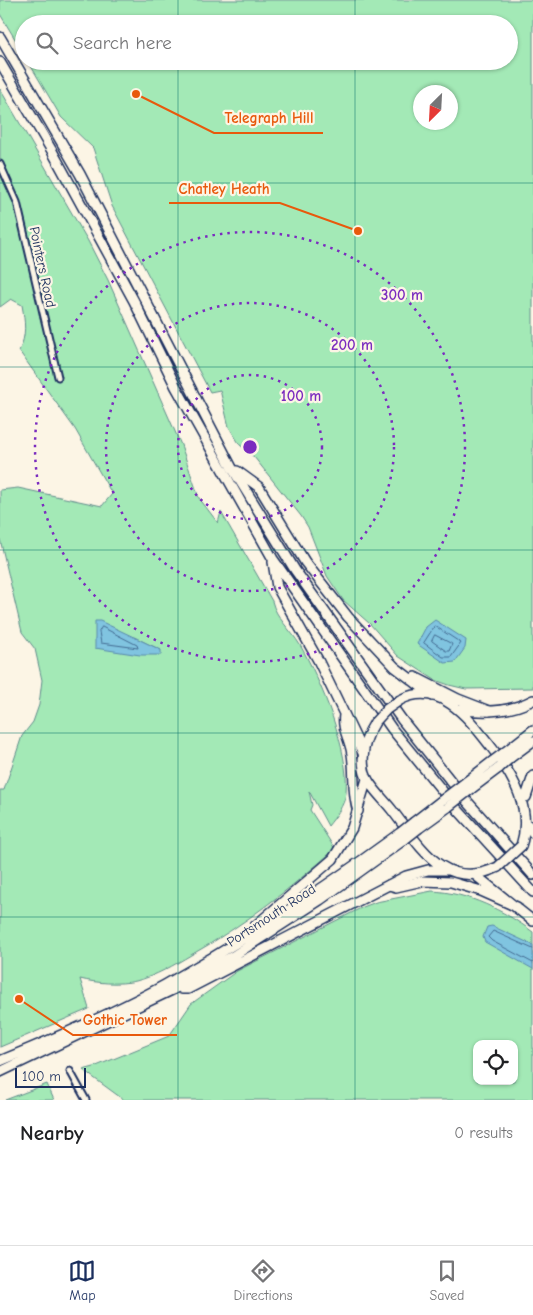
<!DOCTYPE html>
<html lang="en">
<head>
<meta charset="utf-8">
<style>
	:root { --surface:#fff; --page:#f2f2f2; --text:#202124; --muted:#757577; --line:#e0e0e0; --accent:#1b2f5e }
	body { margin:0; font-family:"Comic Neue",sans-serif; background:var(--page); color:var(--text) }
	.controls { position:absolute; right:15px; bottom:15px; display:grid; overflow:hidden; border-radius:10px; box-shadow:0 1px 4px #0004 }
	.controls button { width:45px; height:45px; display:grid; place-items:center; padding:0; border:0; border-bottom:1px solid var(--line); background:var(--surface); color:var(--text); font:25px sans-serif }
	.compass { position:absolute; left:413px; top:85px; width:45px; height:45px; border-radius:50%; background:var(--surface); box-shadow:0 1px 4px #0004; rotate:204deg }
	.scale { position:absolute; left:15px; bottom:12px; width:71px; box-sizing:border-box; padding-left:5px; border:2px solid #1b2f5e; border-top:0; font-size:14px; line-height:18px; white-space:nowrap; color:#1b2f5e; -webkit-text-stroke:4px #fcf5e5; paint-order:stroke }
	.list { margin:0; padding:0; list-style:none }
	h2 { display:flex; justify-content:space-between; align-items:center; height:65px; margin:0; padding:0 20px; font-size:21px }
	h2 small { font-size:16px; font-weight:400; color:var(--muted) }
	.icon { flex:none; width:28px; height:28px; fill:none; stroke:currentColor; stroke-width:2; stroke-linecap:round; stroke-linejoin:round }
	.map { position:relative; flex:none; width:533px; height:1100px; overflow:hidden }
	.search { position:absolute; background:var(--surface); box-shadow:0 1px 4px #0004; left:15px; right:15px; top:15px; height:55px; display:flex; align-items:center; gap:12px; box-sizing:border-box; padding:0 18px; border-radius:28px; color:var(--muted); font-size:19px }
	.sheet { height:145px; background:var(--surface) }
	nav { display:flex; justify-content:space-around; align-items:center; box-sizing:border-box; height:70px; border-top:1px solid var(--line); background:var(--surface); font-size:14px; color:var(--muted) }
	nav a { display:grid; justify-items:center; gap:2px }
	nav .on { color:var(--accent) }
	.map>svg:first-child { display:block }
</style>
</head>
<body>
<div class="map">
<svg width="533" height="1100" viewBox="0 0 533 1100">
	<rect width="100%" height="100%" fill="#fcf5e5"/>
	<filter id="ink" filterUnits="userSpaceOnUse"><feTurbulence type="fractalNoise" baseFrequency=".02" numOctaves="2"/><feDisplacementMap in="SourceGraphic" scale="10" xChannelSelector="R" yChannelSelector="G"/><feConvolveMatrix kernelMatrix="1 2 1 2 8 2 1 2 1" color-interpolation-filters="sRGB"/></filter>
	<g filter="url(#ink)">
		<!-- green -->
		<path fill="#a3e9b6" stroke="#5f8c8a" fill-rule="evenodd" d="M0 0H533V688L466 689 449 685 435 680 398 656 370 624 343 600 327 576 308 527 301 516 254 457 240 445 229 427 220 390 210 392 112 206 93 148 61 117 28 61H509V24H24V54L0 14ZM420 92H450V122H420Z
			M0 89 88 241 108 280 181 445 199 498 218 523 221 512 272 601C276 618 291 630 300 645 321 681 350 751 346 793 344 806 336 816 328 826L309 791 312 805 310 810 335 849C290 889 244 925 191 955 174 965 156 976 136 981 119 985 96 983 80 979L89 1009 0 1047V790H4L22 736 33 722 39 705 42 680 35 649 22 632 0 539V490L18 488 102 506 112 494 75 429 19 351C27 335 25 322 22 305L11 299 0 307ZM134 637 161 650 96 648Z
			M432 891C469 893 503 910 533 932V1100H124L83 1070 94 1067 169 1036 191 1004 237 971 363 907 376 902ZM477 1044H514V1081H477Z
			M47 1084 54 1100H5Z"/>
		<!-- water -->
		<path fill="#80c4e0" stroke="#5888ac" d="M435 620 466 640 465 648 455 662 445 663 417 644 426 627Z
			M95 621H100L161 650V655H140L95 648Z
			M492 926 533 945V969L485 942 483 937 487 927Z"/>
		<g fill="none" stroke-linecap="round" stroke-linejoin="round">
			<!-- shore -->
			<path stroke="#436b92" stroke-width="1" d="M435 626 461 643 451 657H443L424 643Z
				M102 627 137 645 138 648 101 643 99 632Z
				M435 635 452 644 449 651H446L432 641Z
				M533 949 493 931 488 937 492 941 533 963"/>
			<!-- minor casing -->
			<g stroke="#1b2f5e" stroke-width="9">
				<path id="minor" d="M0 164 17 202 58 377
					M70 1071 86 1100"/>
			</g>
			<!-- trunk casing -->
			<g stroke="#1b2f5e" stroke-width="12">
				<path id="trunk" d="M400 700C441 679 470 720 492 748 513 776 533 809 521 846
					M460 709C484 713 510 712 533 700
					M375 722C366 736 361 752 364 769 366 784 383 798 392 810 420 846 445 893 498 867
					M505 752 533 730
					M510 758 533 741
					M466 782 493 761
					M471 789 499 768
					M526 797 533 776
					M414 822 441 801
					M419 828 448 807
					M255 926 333 859 352 828 367 779
					M182 989H188L406 876 428 870H447
					M0 1061C56 1038 112 1014 165 985 247 939 325 888 400 833
					M0 1072 172 990 233 956 320 900 405 839"/>
			</g>
			<!-- motorway casing -->
			<g stroke="#1b2f5e" stroke-width="12">
				<path id="motorway" d="M0 37 80 174 232 468 295 570 402 720 466 800 533 875
					M0 62 52 151 134 301 176 387 273 559 392 729 458 810 533 892
					M237 471 259 487 305 562 348 617 395 667 433 696
					M273 562 277 587 318 660 363 753
					M415 677 458 699 489 711
					M344 715C342 728 348 736 351 749 356 769 351 792 358 811
					M528 825 533 833
					M474 874 533 921
					M389 885 396 887 422 881 451 882 481 891 517 907"/>
			</g>
			<!-- minor -->
			<use href="#minor" stroke="#fcf5e5" stroke-width="5"/>
			<!-- trunk -->
			<use href="#trunk" stroke="#fcf5e5" stroke-width="9"/>
			<!-- motorway -->
			<use href="#motorway" stroke="#fcf5e5" stroke-width="9"/>
			<!-- trunk-bridge casing -->
			<g stroke="#1b2f5e" stroke-width="12" stroke-linecap="butt">
				<path id="trunk-bridge" d="M375 722 387 709 400 700
					M493 761 505 752
					M499 768 510 758
					M441 801 466 782
					M448 807 471 789
					M400 833 414 822
					M405 839 419 828
					M498 867 521 846"/>
			</g>
			<!-- trunk-bridge -->
			<use href="#trunk-bridge" stroke="#fcf5e5" stroke-width="9"/>
		</g>
	</g>
	<!-- grid -->
	<path fill="none" stroke="#0f766e" stroke-width="1" stroke-opacity="0.55" d="M178 0V24M355 0V24M178 61V1100M355 61V1100M0 183H533M0 367H533M0 550H533M0 733H533M0 917H533"/>
	<!-- distance rings -->
	<g fill="none" stroke="#7b2cbf" stroke-width="2.5" stroke-dasharray="2.5 5">
		<circle cx="250" cy="447" r="72"/>
		<circle cx="250" cy="447" r="144"/>
		<circle cx="250" cy="447" r="215"/>
	</g>
	<g text-anchor="middle" stroke-width="4.5" stroke-linejoin="round" paint-order="stroke">
		<!-- street labels -->
		<g font-size="14" fill="#1b2f5e" stroke="#fcf5e5">
			<text transform="translate(43 267) rotate(78)" y="5">Pointers Road</text>
			<text transform="translate(271 915) rotate(-33)" y="5">Portsmouth Road</text>
		</g>
	</g>
	<circle cx="250" cy="447" r="8" fill="#7b2cbf" stroke="#fcf5e5" stroke-width="2.5"/>
	<g font-size="15" text-anchor="middle" font-weight="bold" fill="#7b2cbf" stroke="#fcf5e5" stroke-width="4.5" stroke-linejoin="round" paint-order="stroke">
		<text x="402" y="300">300 m</text>
		<text x="352" y="350">200 m</text>
		<text x="301" y="401">100 m</text>
	</g>
	<!-- callouts -->
	<path fill="none" stroke="#e8590c" stroke-width="2" d="M136 94L214 133H323M358 231L280 203H169M19 999L73 1035H177"/>
	<g fill="#e8590c" stroke="#fcf5e5" stroke-width="2">
		<circle cx="136" cy="94" r="5"/>
		<circle cx="358" cy="231" r="5"/>
		<circle cx="19" cy="999" r="5"/>
	</g>
	<g font-size="15" text-anchor="middle" font-weight="bold" fill="#e8590c" stroke="#fcf5e5" stroke-width="4.5" stroke-linejoin="round" paint-order="stroke">
		<text x="269" y="123">Telegraph Hill</text>
		<text x="224" y="194">Chatley Heath</text>
		<text x="125" y="1025">Gothic Tower</text>
	</g>
</svg>
<div class="controls">
<button><svg class="icon" aria-label="locate" viewBox="0 0 24 24"><circle cx="12" cy="12" r="6"/><path d="M12 2v4M12 18v4M2 12h4M18 12h4"/></svg></button>
</div>
<svg class="compass" viewBox="-18 -18 36 36"><path d="M0-13l5 13h-10z" fill="#e53935"/><path d="M0 13l5-13h-10z" fill="#757577"/></svg>
<div class="scale">100 m</div>
<div class="search"><svg class="icon" aria-label="search" viewBox="0 0 24 24"><circle cx="10" cy="10" r="6"/><path d="M15 15l6 6"/></svg>Search here</div>
</div>
<section class="sheet">
<h2>Nearby<small>0 results</small></h2>
<ul class="list">
</ul>
</section>
<nav>
<a class="on"><svg class="icon" aria-label="map" viewBox="0 0 24 24"><path d="M3 6l6-2 6 2 6-2v14l-6 2-6-2-6 2zM9 4v14M15 6v14"/></svg>Map</a>
<a><svg class="icon" aria-label="directions" viewBox="0 0 24 24"><path d="M12 3l9 9-9 9-9-9zM9 14v-3h6M13 9l2 2-2 2"/></svg>Directions</a>
<a><svg class="icon" aria-label="saved" viewBox="0 0 24 24"><path d="M7 4h10v16l-5-4-5 4z"/></svg>Saved</a>
</nav>
</body>
</html>
